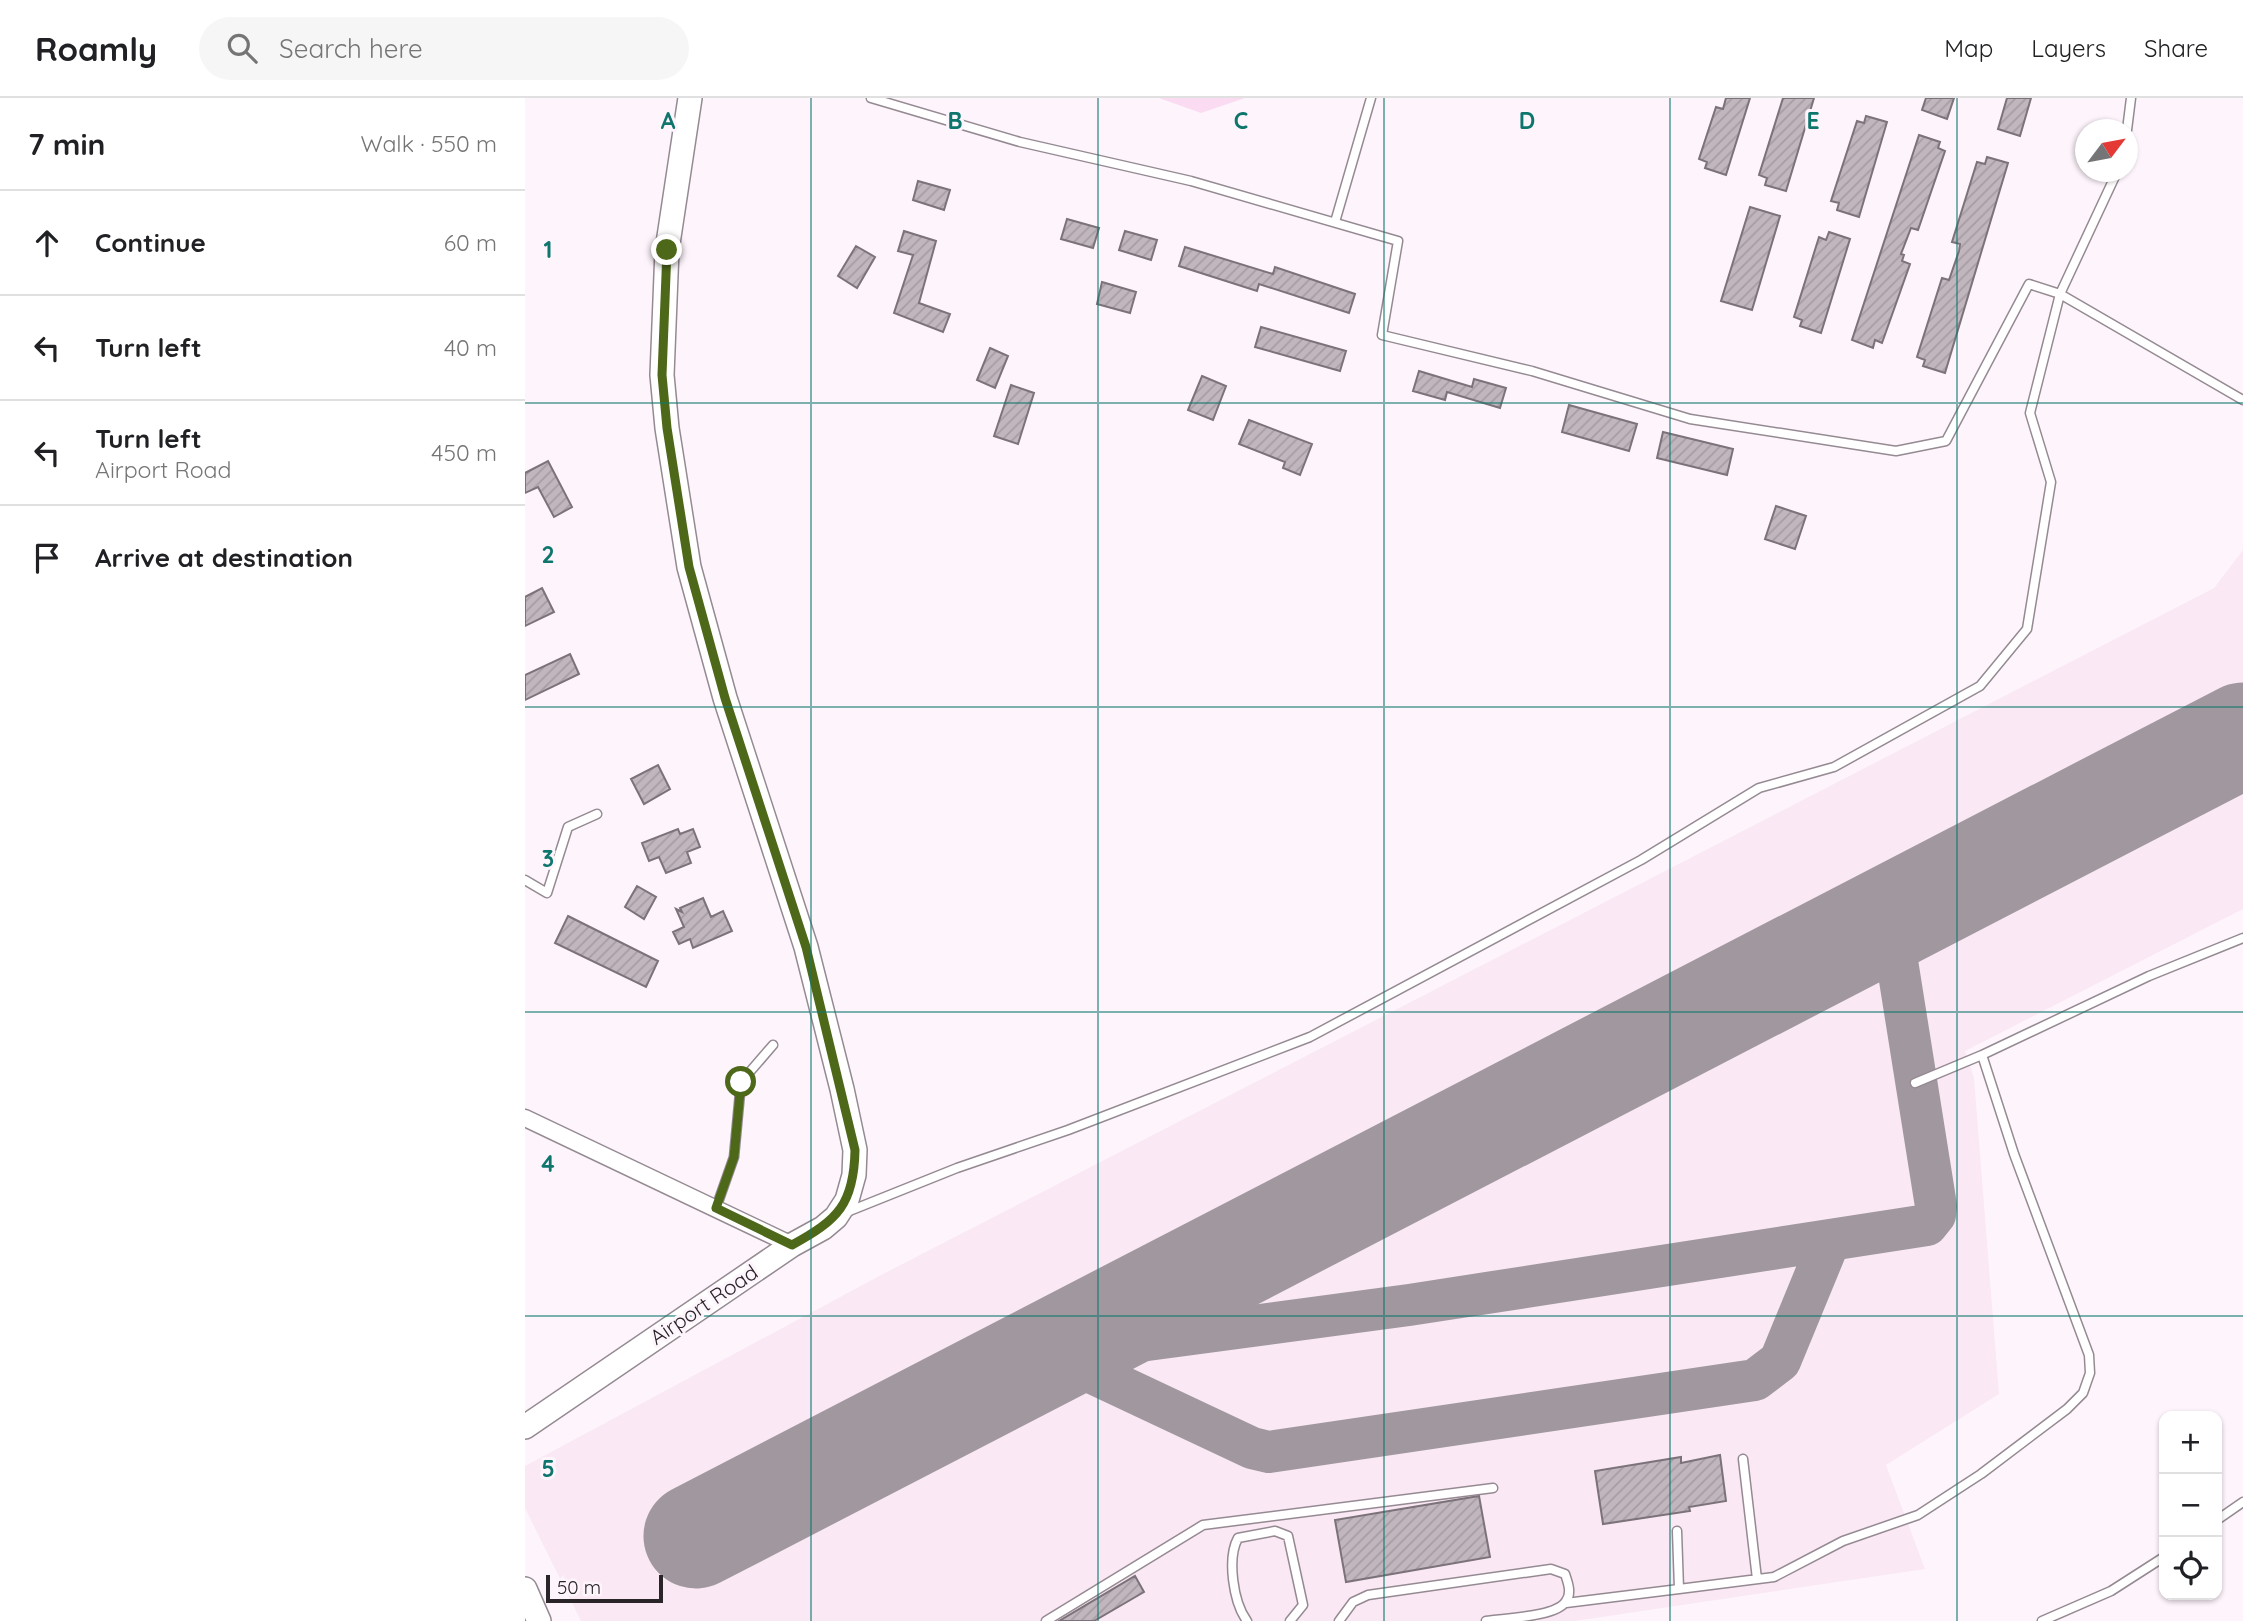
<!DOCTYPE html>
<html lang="en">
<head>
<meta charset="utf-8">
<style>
	:root { --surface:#fff; --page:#f6f6f6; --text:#202124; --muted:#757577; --line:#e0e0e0 }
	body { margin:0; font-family:Quicksand,sans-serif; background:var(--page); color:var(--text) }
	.controls { position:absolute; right:21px; bottom:21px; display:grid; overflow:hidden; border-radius:14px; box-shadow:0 2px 5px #0004 }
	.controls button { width:63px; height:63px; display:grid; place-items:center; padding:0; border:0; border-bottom:2px solid var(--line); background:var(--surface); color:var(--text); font:35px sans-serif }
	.compass { position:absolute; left:1550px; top:21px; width:63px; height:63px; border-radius:50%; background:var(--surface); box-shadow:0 2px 5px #0004; rotate:58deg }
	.scale { position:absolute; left:21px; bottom:18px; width:117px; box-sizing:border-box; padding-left:7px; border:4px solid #292528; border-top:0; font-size:19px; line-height:24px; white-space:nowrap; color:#292528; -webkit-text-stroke:5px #fef5fc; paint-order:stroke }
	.stop { position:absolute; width:21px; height:21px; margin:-16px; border:5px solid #4e681a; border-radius:50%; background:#fff }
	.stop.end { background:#4e681a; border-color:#fff; box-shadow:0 2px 7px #0008 }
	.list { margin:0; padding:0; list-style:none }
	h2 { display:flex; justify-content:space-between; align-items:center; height:91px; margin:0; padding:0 28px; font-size:30px }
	h2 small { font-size:23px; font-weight:400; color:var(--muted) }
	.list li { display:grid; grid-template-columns:46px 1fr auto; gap:21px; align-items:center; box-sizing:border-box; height:105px; padding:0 28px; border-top:2px solid var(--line) }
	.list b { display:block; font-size:26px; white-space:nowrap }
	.list p { margin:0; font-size:23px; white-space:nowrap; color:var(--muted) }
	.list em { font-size:23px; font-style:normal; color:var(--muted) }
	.icon { flex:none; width:38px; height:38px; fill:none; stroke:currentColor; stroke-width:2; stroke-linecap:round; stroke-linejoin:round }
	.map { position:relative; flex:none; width:1718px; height:1523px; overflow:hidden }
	header { display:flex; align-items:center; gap:42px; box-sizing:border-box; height:98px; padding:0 35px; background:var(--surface); border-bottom:2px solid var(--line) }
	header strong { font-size:33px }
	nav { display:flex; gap:38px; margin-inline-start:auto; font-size:24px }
	.search { width:490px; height:63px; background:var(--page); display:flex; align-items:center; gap:18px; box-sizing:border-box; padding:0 24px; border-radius:38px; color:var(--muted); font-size:26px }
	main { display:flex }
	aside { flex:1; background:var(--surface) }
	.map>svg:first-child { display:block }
</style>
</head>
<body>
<header>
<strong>Roamly</strong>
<div class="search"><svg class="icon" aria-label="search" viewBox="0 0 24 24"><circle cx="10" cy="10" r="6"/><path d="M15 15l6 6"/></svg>Search here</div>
<nav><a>Map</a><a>Layers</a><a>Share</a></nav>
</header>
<main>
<aside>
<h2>7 min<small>Walk · 550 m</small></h2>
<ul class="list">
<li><svg class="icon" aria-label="ahead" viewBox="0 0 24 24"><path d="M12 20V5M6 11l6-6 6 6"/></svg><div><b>Continue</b></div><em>60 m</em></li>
<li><svg class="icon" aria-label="left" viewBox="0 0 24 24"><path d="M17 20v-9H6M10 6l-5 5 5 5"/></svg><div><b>Turn left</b></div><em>40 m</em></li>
<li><svg class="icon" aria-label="left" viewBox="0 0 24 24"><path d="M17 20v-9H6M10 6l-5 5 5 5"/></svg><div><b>Turn left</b><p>Airport Road</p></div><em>450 m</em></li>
<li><svg class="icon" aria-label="arrive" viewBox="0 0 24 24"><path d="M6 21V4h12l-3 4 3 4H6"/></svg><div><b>Arrive at destination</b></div></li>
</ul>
</aside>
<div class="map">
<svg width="1718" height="1523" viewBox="0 0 1718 1523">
	<defs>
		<pattern id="building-hatch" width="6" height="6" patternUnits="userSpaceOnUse" patternTransform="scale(1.75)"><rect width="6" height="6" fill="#c1b6be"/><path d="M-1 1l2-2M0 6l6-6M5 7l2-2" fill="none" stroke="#a69ca3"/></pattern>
	</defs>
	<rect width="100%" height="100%" fill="#fef5fc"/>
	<!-- built -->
	<path fill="#fae8f4" d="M1718 452V811L1440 953 1449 980 1474 1296 1361 1367 1400 1471 1050 1523H56L0 1410V1368L358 1176 1689 490Z"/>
	<!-- garden -->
	<path fill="#fadbf1" d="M634 0H720L676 15Z"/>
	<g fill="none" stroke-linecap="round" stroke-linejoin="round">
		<!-- taxiway -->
		<path stroke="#a0989e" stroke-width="42" d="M525 1255 884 1207 1402 1127 1410 1117 1411 1108 1365 819
			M525 1255 727 1350 744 1354 1230 1282 1255 1263 1304 1144"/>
		<!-- runway -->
		<path stroke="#a0989e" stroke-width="105" d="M171 1438 1718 637"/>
	</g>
	<!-- building -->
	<path fill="url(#building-hatch)" stroke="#7c7279" stroke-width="2" d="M1201 0H1225L1201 77 1180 70 1182 64 1174 61 1191 9 1198 11Z
		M1258 0H1289L1261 93 1240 87 1242 80 1234 77Z
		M1401 0H1429L1422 21 1397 12Z
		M1482 0H1506L1495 38 1473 31Z
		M1341 18 1362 24 1334 119 1312 112 1314 105 1306 103 1332 23 1339 25Z
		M1394 37 1415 44 1413 50 1420 53 1393 132 1386 130 1376 156 1379 157 1377 163 1385 166 1357 245 1350 242 1348 250 1327 242Z
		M1462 59 1483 65 1420 275 1398 268 1400 262 1392 259 1417 180 1424 182 1434 153 1435 146 1427 144 1452 64 1460 66Z
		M393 83 425 92 419 112 388 102Z
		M1225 109 1255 118 1227 212 1196 203Z
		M542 121 574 130 568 150 536 141Z
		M379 133 411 143 394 205 425 216 418 234 369 215 388 157 373 153Z
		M600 133 632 142 626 162 594 152Z
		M1304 134 1325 141 1296 235 1275 228 1277 222 1269 219 1294 139 1301 142Z
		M331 148 350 159 332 190 313 178Z
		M660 149 748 176 750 169 830 196 824 215 734 186 732 193 654 168Z
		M577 184 611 194 605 215 572 206Z
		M736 229 821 253 815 273 730 249Z
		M465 250 483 258 470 290 452 282Z
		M894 273 947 289 949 281 981 290 975 310 922 294 920 302 888 293Z
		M677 278 701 288 688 322 663 312Z
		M486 287 509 295 493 346 469 338Z
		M1044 307 1112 326 1104 353 1037 334Z
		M724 322 787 346 775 377 758 370 760 364 714 346Z
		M1138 334 1208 351 1202 377 1132 360Z
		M23 363 47 409 29 419 13 389 0 395V375Z
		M1251 408 1281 418 1270 451 1240 441Z
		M17 490 29 514 0 528V499Z
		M45 556 54 576 0 602V577Z
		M133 667 145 691 119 706 106 681Z
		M153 731 155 736 168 731 175 749 162 754 166 765 141 775 134 759 124 763 117 745Z
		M112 788 131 799 119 821 100 809Z
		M178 800 186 819 198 813 207 833 168 850 165 841 154 846 148 834 159 829 151 811 157 814 155 810Z
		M43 818 133 863 121 889 30 845Z
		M1195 1357 1201 1403 1164 1409 1165 1413 1078 1426 1070 1373 1156 1359V1365Z
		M954 1398 965 1459 821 1484 810 1422Z
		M610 1478 619 1494 569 1523H534Z"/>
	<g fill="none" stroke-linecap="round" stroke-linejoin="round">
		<!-- service casing -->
		<g stroke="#958a92" stroke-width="11">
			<path id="service" d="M346 0 495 44 666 83 873 143 857 237 1007 273 1165 321 1371 353 1421 343 1504 186 1535 196 1718 302
				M1602 32 1606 0
				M810 124 846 0
				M0 782 22 795 43 729 72 716
				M1457 957 1624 878 1718 840
				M191 1110 209 1059 216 984 248 947
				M322 1114 432 1070 543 1032 785 939 1116 762 1234 690 1309 669 1455 588 1502 531 1526 384 1505 315 1535 196 1592 74
				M1218 1361 1232 1481
				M1692 1422 1718 1404
				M1154 1491 1249 1479 1318 1443 1393 1417 1456 1376 1542 1311 1558 1295 1565 1275 1564 1257 1489 1056 1457 957 1390 985
				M1041 1505 1154 1491 1152 1433
				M521 1523 678 1427 968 1390
				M722 1523C708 1504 702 1460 713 1440L750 1433 763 1438 778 1507 765 1523
				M814 1523 828 1504 843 1497 1026 1471 1040 1476C1043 1485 1047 1495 1041 1503 1032 1519 980 1520 961 1523
				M1517 1523 1586 1493 1639 1459"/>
		</g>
		<!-- minor casing -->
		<g stroke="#958a92" stroke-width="19">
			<path id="minor" d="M0 1020 267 1147"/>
		</g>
		<!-- secondary casing -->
		<g stroke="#958a92" stroke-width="26">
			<path id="secondary" d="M0 1329 267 1147 298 1130 311 1119 322 1102 329 1077 330 1052 317 991 281 849 200 600 164 469 142 330 137 277 142 152 165 0
				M0 1491 14 1523"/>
		</g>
		<!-- service -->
		<use href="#service" stroke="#fff" stroke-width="8"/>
		<!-- minor -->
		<use href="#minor" stroke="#fff" stroke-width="16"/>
		<!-- secondary -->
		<use href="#secondary" stroke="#fff" stroke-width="23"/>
	</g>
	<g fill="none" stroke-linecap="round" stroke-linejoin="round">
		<!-- route -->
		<path stroke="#4e681a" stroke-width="9" d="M142 152 137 277 142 330 164 469 200 600 281 849 330 1052C329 1106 313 1122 267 1147L191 1110 209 1059 216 984"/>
	</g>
	<!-- grid -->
	<path fill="none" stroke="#0f766e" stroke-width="2" stroke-opacity="0.55" d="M286 0V1523M573 0V1523M859 0V1523M1145 0V1523M1432 0V1523M0 305H1718M0 609H1718M0 914H1718M0 1218H1718"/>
	<g text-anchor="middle" stroke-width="6" stroke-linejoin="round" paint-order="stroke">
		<!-- street labels -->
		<g font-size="21" fill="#292528" stroke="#fef5fc">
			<text transform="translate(179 1207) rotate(-34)" y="7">Airport Road</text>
		</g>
	</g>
	<g font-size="23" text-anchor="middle" font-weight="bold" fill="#0f766e" stroke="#fef5fc" stroke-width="6" stroke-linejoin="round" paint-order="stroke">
		<text x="143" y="31">A</text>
		<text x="430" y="31">B</text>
		<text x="716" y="31">C</text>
		<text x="1002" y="31">D</text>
		<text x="1288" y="31">E</text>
		<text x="23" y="160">1</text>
		<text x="23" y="465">2</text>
		<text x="23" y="769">3</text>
		<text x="23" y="1074">4</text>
		<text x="23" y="1379">5</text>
	</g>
</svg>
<div class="controls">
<button>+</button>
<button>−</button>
<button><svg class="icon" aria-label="locate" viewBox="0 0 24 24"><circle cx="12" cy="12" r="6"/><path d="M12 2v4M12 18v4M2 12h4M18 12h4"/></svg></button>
</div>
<svg class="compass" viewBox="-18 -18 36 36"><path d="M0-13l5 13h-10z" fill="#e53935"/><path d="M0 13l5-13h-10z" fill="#757577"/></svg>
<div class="scale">50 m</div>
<div class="stop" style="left:216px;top:984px"></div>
<div class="stop end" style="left:142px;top:152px"></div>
</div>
</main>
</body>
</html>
